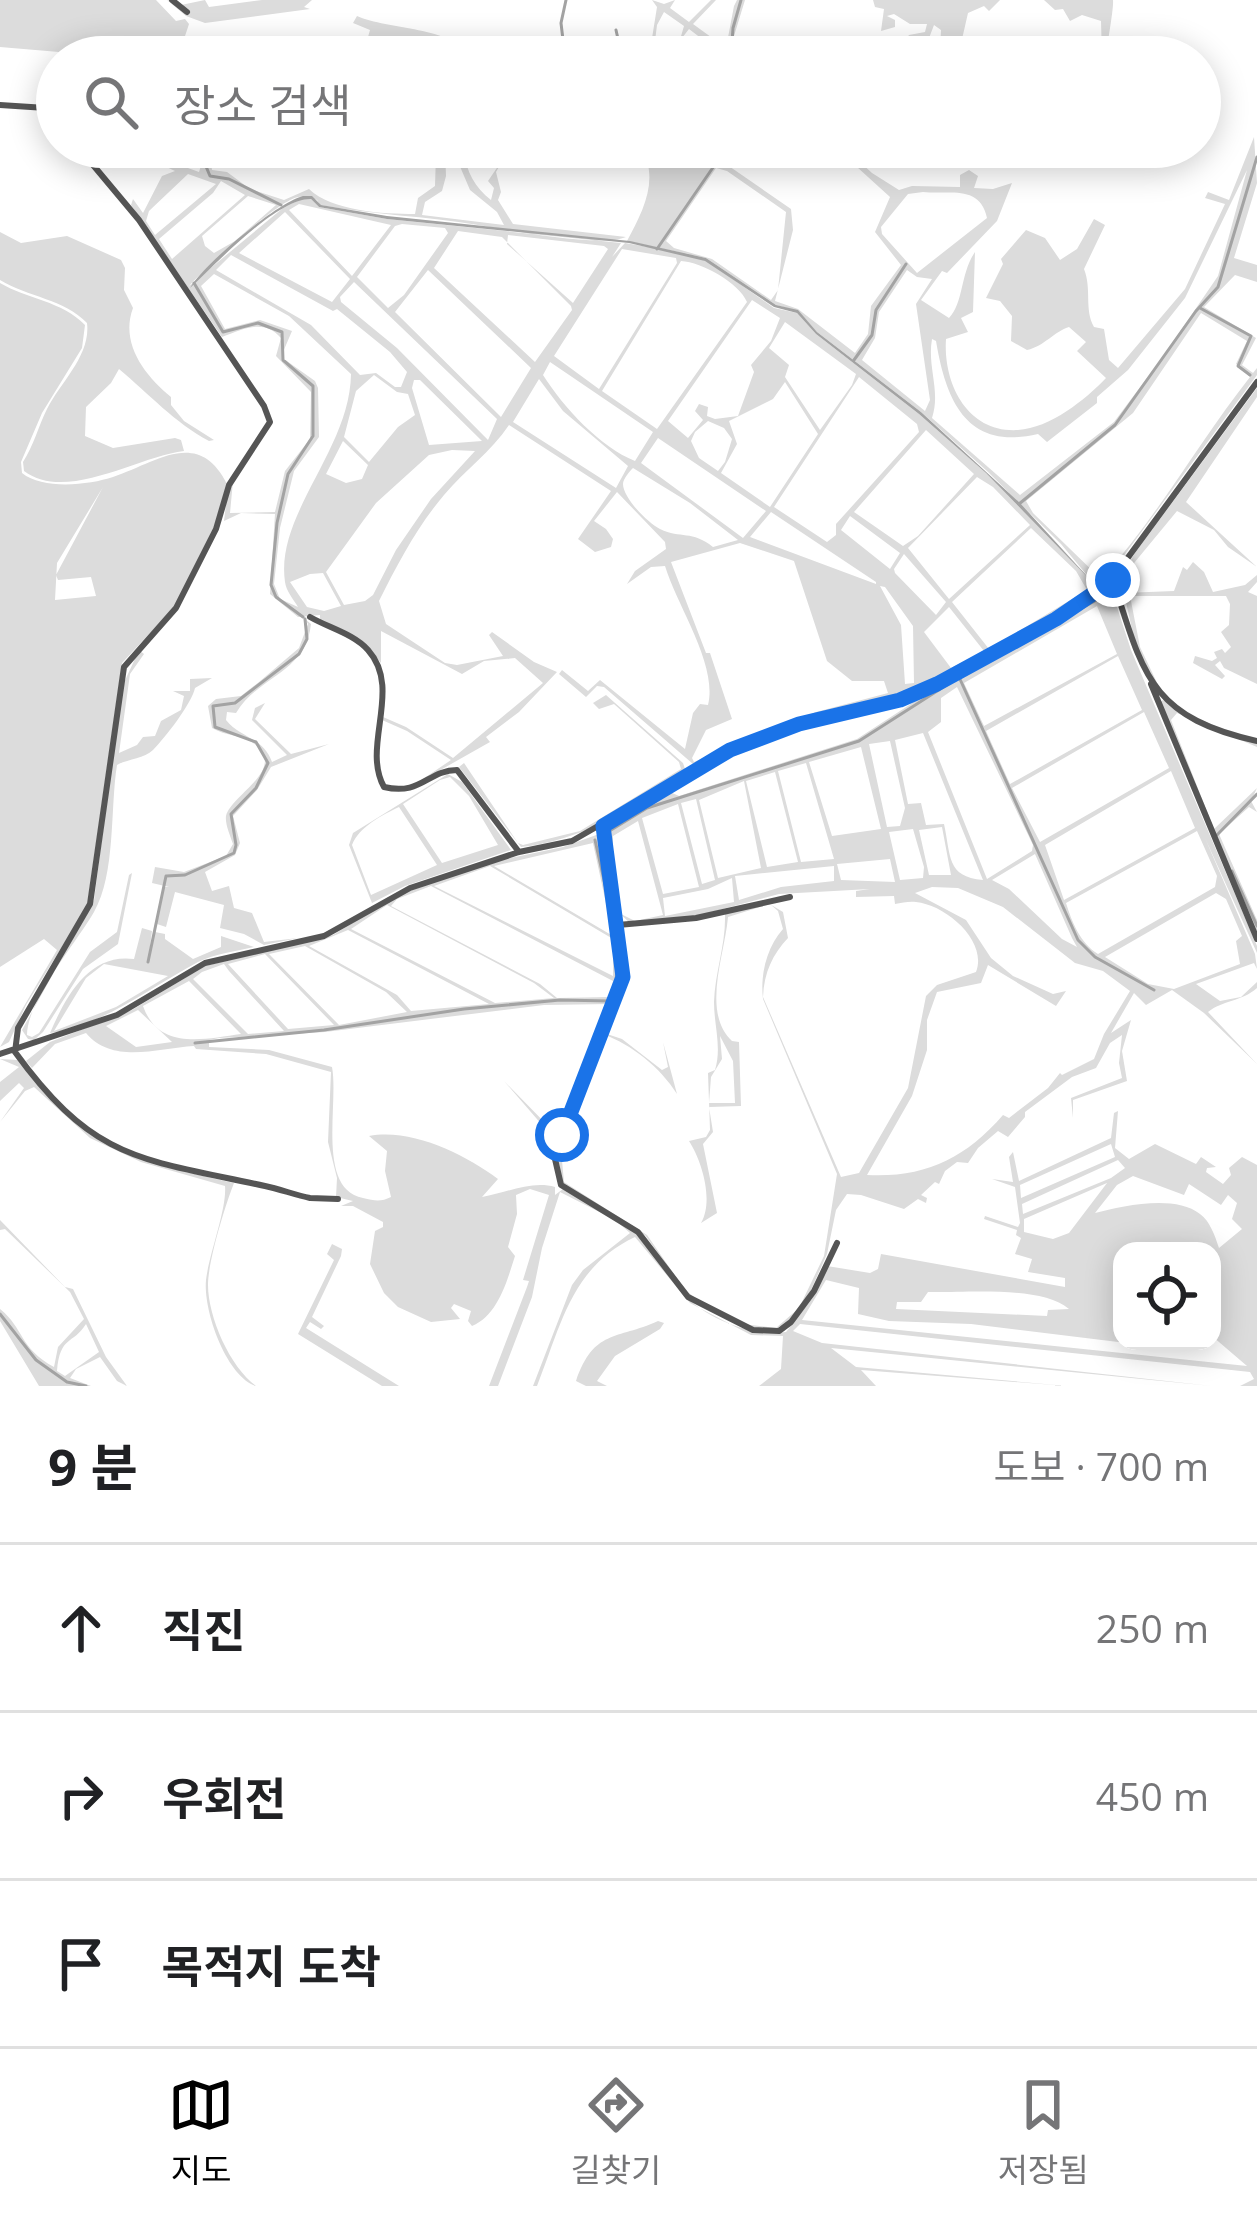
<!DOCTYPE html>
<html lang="ko">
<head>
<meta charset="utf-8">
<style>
	:root { --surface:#fff; --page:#f2f2f2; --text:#202124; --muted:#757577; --line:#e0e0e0; --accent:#000 }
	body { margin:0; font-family:"Open Sans","Noto Sans KR",sans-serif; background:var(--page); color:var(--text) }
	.controls { position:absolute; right:36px; bottom:36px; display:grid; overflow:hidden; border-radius:24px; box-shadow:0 6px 30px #0003 }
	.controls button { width:108px; height:108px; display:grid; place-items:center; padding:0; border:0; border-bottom:3px solid var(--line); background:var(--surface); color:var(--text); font:60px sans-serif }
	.stop { position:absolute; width:36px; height:36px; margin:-27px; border:9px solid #1a73e8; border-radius:50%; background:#fff }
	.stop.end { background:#1a73e8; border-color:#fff; box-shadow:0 3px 12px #0008 }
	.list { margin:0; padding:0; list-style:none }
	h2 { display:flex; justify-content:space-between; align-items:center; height:156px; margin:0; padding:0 48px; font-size:51px }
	h2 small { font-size:39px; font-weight:400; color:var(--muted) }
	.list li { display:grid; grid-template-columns:78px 1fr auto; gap:36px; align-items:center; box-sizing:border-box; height:168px; padding:0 48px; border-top:3px solid var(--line) }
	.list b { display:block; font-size:45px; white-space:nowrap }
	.list em { font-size:39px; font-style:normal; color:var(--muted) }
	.icon { flex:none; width:66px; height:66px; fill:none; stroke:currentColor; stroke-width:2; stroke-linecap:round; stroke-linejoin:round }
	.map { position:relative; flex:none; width:1257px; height:1386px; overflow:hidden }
	.search { position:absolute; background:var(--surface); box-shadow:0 6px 30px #0003; left:36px; right:36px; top:36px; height:132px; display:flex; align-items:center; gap:30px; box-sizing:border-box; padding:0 42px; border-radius:66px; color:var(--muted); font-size:45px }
	.sheet { height:660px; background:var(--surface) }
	nav { display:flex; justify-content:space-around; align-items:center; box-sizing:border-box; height:168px; border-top:3px solid var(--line); background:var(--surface); font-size:33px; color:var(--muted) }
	nav a { display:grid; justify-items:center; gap:6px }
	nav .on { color:var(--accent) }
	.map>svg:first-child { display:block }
</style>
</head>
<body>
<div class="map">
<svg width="1257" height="1386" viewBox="0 0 1257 1386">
	<rect width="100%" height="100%" fill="#fff"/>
	<!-- green -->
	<path fill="#dcdcdc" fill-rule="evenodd" d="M0 0H156L176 21 185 19 189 24 185 36 203 57H127L119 52 90 57 100 49 109 50 107 38 59 52 0 47Z
		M167 0 181 5 205 0 209 7 262 0H312L304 7 310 9 205 23 186 16Z
		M652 0 664 4 675 0 670 8 689 22 711 0H716L693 24 726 48 734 6 737 0H745L734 36V57H726L708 44 698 57 706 42 689 29 682 38 680 57H675L684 26 664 12 657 25 653 57H649L657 7Z
		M873 0H1000L989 11 984 6 968 13 960 48 952 45 947 57H931L934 48 940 51 941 30 934 25 926 46 891 57H879L880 36 884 47H893L894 43 904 42 909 35 925 32 927 24H910L894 14 887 16 895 20V27L881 31 884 9 875 7Z
		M1044 0H1113C1114 8 1107 44 1106 57H1102L1101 21 1082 15 1070 21 1063 9 1055 10Z
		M357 16C388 30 453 26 469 57H394L364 52 361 44H366L370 30 353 23Z
		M1254 137 1257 183 1234 258 1257 265V282L1235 275 1204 307 1256 338 1242 365 1253 373 1257 368V375L1106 580 1092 593 918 689 795 721 693 764 604 687 597 686 586 697 559 674 562 670 588 691 600 680 685 749 693 713 700 704 708 705C718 665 677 606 665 566L651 567 627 584 635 571 666 549 665 542 617 492 594 521 606 529 613 539 611 547 595 552 578 539 611 491 509 425C491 452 465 470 444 495 417 527 398 563 379 601L386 624 445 663 457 665 503 656 489 635 492 632 534 662 557 672 519 712 486 737 490 742 414 785 451 760 407 731 382 720 383 717 406 727 453 758 543 683 515 658 484 661 462 674 381 631V663L368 647 320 620V615L298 617 270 594 275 514 241 513 224 521 227 496 233 481 230 513 275 512 285 471 310 439 311 392 276 356 281 338C264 318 243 329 222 337L131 205 133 199 143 213 162 176 175 171 145 157 147 147H153L163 159 199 172 207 147H215L210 157 212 170 227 172 250 189 284 200 309 189C332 211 383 214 415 214L418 198 435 186 436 154 398 153 373 147H480L464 151C466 171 475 188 491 200L494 188 488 181 505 156 496 172 501 192 498 200 513 224 626 237C601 248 510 230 478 225 426 216 373 215 320 205L317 200C311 198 304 196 298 197 277 201 205 268 189 286L283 208 303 198 311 199 319 207 387 219 621 243 612 257 625 243 689 254 710 263 774 308 797 313 816 334 919 414 986 473 1096 586 1061 544 987 471 921 412 817 332 798 311 776 305 706 258 627 241C643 211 660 179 641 147H690L710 162 723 147H731L733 153 769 147 723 162 791 209 793 230 775 301 798 309 855 353 868 334 871 306 901 265 875 232 890 197 835 147H844L872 173 899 190 912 186 960 187V175L969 170 978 176 974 188 993 189 1012 183 997 221 947 273 942 271 921 300 949 318C964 302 960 274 975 252L973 312 961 318 968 332 946 339C943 383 967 433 1018 430 1050 428 1085 400 1106 378L1077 351 1086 342 1069 327C1053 332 1045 346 1027 350L1011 341 1012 316 1000 301 986 298 1003 264 1001 259 1026 230 1045 238 1060 260 1077 249 1094 219 1105 225 1084 269C1092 289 1084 309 1094 327L1104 329 1109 360 1118 368 1185 289 1225 204 1205 198 1208 192 1229 200ZM445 149 453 150 470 190 497 212 504 225 422 215 425 202 442 191 446 176ZM716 168 727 171 786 212 778 290 771 300 712 259 674 248 666 241ZM1247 170 1218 276 1162 358 1114 422 1020 495 932 418C941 391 927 367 932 339L936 341C946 400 966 451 1038 434L1047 442 1097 403V397L1128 370 1185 298ZM188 174 216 184 155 235 146 221 149 211ZM221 181 245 195 172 259 159 239 213 193ZM923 192C949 195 980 184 987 218L917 273 882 234 881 227 908 194ZM248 196 276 205 235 241 214 253 205 246 202 236ZM299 204 391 225 352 276 289 210ZM285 212 350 279 332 302 239 253ZM402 224 445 228 448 233 404 295 388 308 357 277 395 226ZM458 231 502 237 571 306 572 310 535 362 434 268ZM508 235 604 246 608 249 573 303 507 244ZM622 249 676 258 677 263 599 389 554 356ZM231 255 333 311 337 309 390 352 407 372 401 387H395L376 373 360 375 311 325 216 270ZM681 261C702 262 739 283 747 302L657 429 602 391ZM428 270 531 368 501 417 395 312ZM907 270 917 277 932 279 916 304 930 400 925 411 862 360 875 338 879 312ZM214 274 289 316 351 374C350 450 275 514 285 582 286 591 294 600 298 607L280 599 274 584 280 528 294 471 319 437 318 388 315 381 284 359 283 352 292 331 260 320 225 329 201 286ZM354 282 497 419 488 440 397 348 341 302 340 297ZM752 300 780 318 771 341 751 365 754 372 738 416 715 419 707 416 708 407 699 404 695 411 703 420 688 438 668 421ZM1201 313 1247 341 1236 364 1250 377C1198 443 1157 518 1101 579L1033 513 1026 501 1133 413ZM785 322 856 374 852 385 820 430 785 377 789 365 769 348ZM550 362 653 432 635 461C600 447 564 408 543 375ZM374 375 397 392 408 394 415 415 398 427 369 462 344 437 356 391ZM859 377 917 424 919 432 836 524V535L827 542 774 507ZM539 379 563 411 628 466 616 488 513 422ZM414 380H420L482 441 429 445 412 388ZM785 382 818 434 770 507 721 473 737 444 729 421 773 399ZM708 421 724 428 732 439 725 462 718 471 699 458 691 441 695 432ZM926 430 974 474 918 536 903 546 854 512ZM658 438 766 511 743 538 641 463ZM343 441 368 465 362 479 346 483 326 474ZM452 450 475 451 431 499 396 550 373 595 365 601 344 605 326 572 376 503 429 455ZM633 468 690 503 738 540 713 547C692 530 681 539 660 529 648 523 623 498 623 484 623 479 630 471 633 468ZM977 477 993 487 1030 525 949 599 908 548ZM771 512 876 582V584L750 537ZM850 516 900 553 890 569 841 530ZM1031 528 1076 571 1087 590 989 649 952 602ZM740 543 794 561 827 661 852 681H884L888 693 816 712 694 762 692 758 706 730 732 719 710 653H706L671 562ZM904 554 946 602 936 615 895 573 894 569ZM323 573 341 606 324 611 307 607 290 582 310 574ZM880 586 885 587 913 626 914 683 905 684 901 625ZM949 607 984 651 951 668 924 632Z
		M0 232 21 243 67 236 121 260 125 268 124 290 133 308C120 343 144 375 171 397V405L184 421 214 440 209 441C175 423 149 394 119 369L111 383 86 407 85 436 113 448 175 438 181 440 184 451C139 456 66 503 24 471L23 462C34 445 38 427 47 409 61 382 91 355 87 323 64 299 28 297 0 280Z
		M0 283C27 299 62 301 85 325L82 348 42 413 21 462 22 473C43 490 89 485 113 477 156 463 198 427 227 484L214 527 176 605 122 663 87 906 26 1005 9 1042 0 1047 57 950 44 939 0 967ZM103 487 56 575 58 580 91 577 96 596 55 600 57 563Z
		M1257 388V397L1186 502 1257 567 1228 547 1214 530 1177 511 1125 574 1124 590 1119 580 1135 553Z
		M1193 562 1204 572 1213 592 1245 585 1257 575V582L1248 592 1257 596V684L1224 668 1220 661 1215 665 1225 676 1222 679 1193 663 1195 656 1212 661 1217 658 1214 652 1222 649 1225 653 1231 647 1221 632 1229 625 1230 604 1226 596H1130L1140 647 1161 691 1137 652 1124 593 1174 591 1183 567 1187 570Z
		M1108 592 1115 601 1131 650 1257 946V953L1205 838 1255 954 1257 969 1254 963 1196 984 1220 1001 1241 997 1257 982V988C1241 1002 1223 1000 1208 1012L1257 1064 1204 1013 1172 990 1146 1005 1134 993 1111 1033 1131 1020 1122 1051 1127 1081 1073 1100V1118L1071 1098 1122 1078 1119 1063 1122 1035 1110 1043 1096 1068 1072 1077 1025 1112V1117L1008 1137 998 1131 978 1148 968 1163 957 1162 945 1171 939 1184 935 1182 921 1195 927 1198 926 1203 918 1199 904 1209 861 1195 847 1194 836 1210 827 1254 806 1301 784 1325 767 1331 744 1326 689 1296 645 1235 562 1183 557 1150 601 1032 622 1039 662 1070 668 1067 663 1042 677 1094C660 1067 632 1045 603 1034L561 1150 564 1182 647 1235 685 1290 698 1300 742 1324 776 1328 799 1308 824 1256 837 1174 763 999C760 974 767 947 783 929L778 911 770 904 728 917C725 954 701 1012 732 1041L739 1042 741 1106 709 1107 713 1132 703 1144 717 1213 701 1223C714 1201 702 1161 689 1141L706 1137 710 1130 708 1073 715 1070C722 1047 714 1026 714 1002 715 972 726 944 725 914L768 903 783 912 788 938C773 954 764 972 763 997L841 1177 859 1173 908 1088 926 996 937 985 976 972C988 941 946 905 916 902 909 901 902 903 895 904L894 896 856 897V891L870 889 779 894 696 916 630 923 617 911 607 832 729 753 801 726 899 704 926 693ZM1097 606 1117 654 984 726 964 683ZM1118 656 1142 710 1010 784 986 731ZM957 687 1033 845 1032 851 987 879 928 732 941 722V698ZM923 696 857 739 679 796 670 792C738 733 839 719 923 696ZM1144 712 1169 768 1040 842 1012 788ZM923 733 983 880C946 877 951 855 944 824L926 825 921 803 908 804 895 740ZM890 741 905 808 900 826 887 827 869 744ZM861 747 881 829 832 836 809 762ZM806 763 834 859 801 862 778 771ZM1171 771 1195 828 1064 900 1045 845ZM775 772 798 862 767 867 746 781ZM744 781 761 868 718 878 699 800ZM696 799 715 880 702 884 681 803ZM678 804 699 887 663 894 642 818ZM638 821 663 915 635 921 621 914 613 878V836ZM942 827 951 875H929L919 830ZM913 829 924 867 923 878 900 880 889 832ZM1197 831 1217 876 1215 887 1098 954C1080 943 1072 922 1066 903ZM1035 854 1072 938 1077 947 1062 939 1009 889 992 880ZM890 859 895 882 841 880 837 864ZM834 866V881L781 887 739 900 735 876ZM732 878 734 902 665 916 663 898 708 889ZM932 887 958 888 1003 907 1075 963 1103 971 1130 991 1104 1034 1094 1059 1062 1075 1060 1073 1048 1088 1009 1118 1003 1115C965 1159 924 1178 867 1175L912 1096 927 1050V1020L937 992 981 983 988 965 1056 1006 1066 991 1053 994 1013 976 991 958 966 920 915 893ZM1216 893 1226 899 1242 936 1236 941 1240 964 1174 989 1148 984 1105 957ZM720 1036 733 1061 735 1103H709L711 1077 722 1059Z
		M305 619 311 624C306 673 258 676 236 713L227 712 226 720C240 738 263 737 272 762L287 755 252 720 255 708 265 703 255 719 291 754 329 744 271 767 257 790 233 816 240 843 235 855 205 872 212 891 229 886 234 908 252 913 264 942 298 938 264 945 244 934 220 928 224 905 175 892 166 927 157 924 164 887H169L152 883 155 867 184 872 226 856 233 844C230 835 225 824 226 816 231 795 286 770 256 745 244 735 225 736 212 728L208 706 216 699 241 696 259 682 299 648 308 624Z
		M139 650 144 654 130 674 119 753 137 745 143 737 155 736 161 721 181 710 184 696 173 691H190V679L212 678 195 688C192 703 165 738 153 750 144 759 127 759 117 765 110 808 116 874 94 912 76 943 27 1001 27 1035L32 1037 39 1033 90 952 117 932 129 875 132 873 118 944 83 969 43 1032 34 1040 28 1039 22 1030 94 900 122 687Z
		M606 695 683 763 685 769C646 807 575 842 521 847L459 767 464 763 518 843 523 845 580 831 681 769 679 762 614 704 599 709 593 703Z
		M1163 700 1176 709 1257 744V747L1177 713 1171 720 1214 829 1257 788 1251 801 1257 812 1249 807 1219 834 1257 920V932L1160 702Z
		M448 774 462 782 511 850 405 886 372 903 349 845 353 833ZM450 777 469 796 498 845 442 863 403 804 440 780ZM399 807 437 865 371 895 352 845C359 827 382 815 399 807Z
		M599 834 617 927 619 985 559 1135 549 1133 504 1081 552 1130 557 1131 610 1004 544 1005 325 1032 219 1038 209 1040V1047L269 1050 332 1067C339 1103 316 1189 363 1198 375 1201 381 1202 391 1197L385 1171 387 1151 369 1136C412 1128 464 1154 498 1179L482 1197C506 1193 532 1180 555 1187V1195L563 1189C590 1204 623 1217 644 1240 657 1253 664 1273 677 1287 702 1318 748 1336 786 1332L812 1299 827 1266 870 1273 878 1269 881 1254 1065 1287V1278L1028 1272 1032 1259 1015 1254 1021 1238 1016 1235 1017 1230 984 1219 985 1216 1018 1227 1020 1223 1015 1187 992 1179 1013 1182 1009 1157 1013 1152 1019 1181 1111 1138 1114 1113 1118 1111 1115 1148 1129 1159 1155 1144 1196 1164 1201 1157 1216 1167 1207 1168 1206 1172 1223 1184 1231 1175 1229 1168 1242 1157 1257 1165V1386H1240L1254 1379 1250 1372 800 1324 793 1331 822 1343 1212 1386 831 1348 856 1367 1067 1386 861 1370 876 1386H759L781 1369 783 1336 751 1335 690 1303 635 1237C571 1267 561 1326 537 1386H533L572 1285 583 1270 630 1233 615 1220 560 1192 542 1248 532 1297 498 1386H489L527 1287 529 1281 523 1280 549 1195 530 1189 516 1195 517 1214 508 1247 515 1256C507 1281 498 1315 472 1326L468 1321 471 1311 454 1304 451 1308 460 1319 431 1322 398 1307 384 1293 370 1264 375 1231 383 1227V1222L353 1206H341L353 1201 336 1197 337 1178 328 1142 331 1072 266 1054 196 1049 194 1046C158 1048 113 1065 86 1033L55 1044 32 1068 26 1061 50 1042 132 1010 205 966 333 935 398 895 492 862 563 847ZM593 843 613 936 494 866ZM490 866 613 939V976L434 886ZM431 886 613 981 610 997 557 998 540 984 391 906 397 899ZM387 905 534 983 554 998 495 1003 351 929ZM348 930 489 1004 411 1011 397 995 309 946ZM305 946 386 992 407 1012 339 1025 269 954ZM265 954 334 1025 288 1029 228 964ZM224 964 229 971 284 1031 248 1034 193 979 202 972ZM189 981 241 1034C204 1039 159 1051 143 1006ZM138 1010 172 1042 136 1047 106 1026ZM1111 1144 1115 1157 1021 1198 1020 1185ZM1118 1160 1125 1168 1111 1178 1023 1214 1022 1204ZM1133 1176 1184 1195 1189 1184 1221 1205 1228 1195 1237 1203 1232 1219 1242 1229 1219 1248C1215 1236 1210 1221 1200 1214 1175 1194 1122 1206 1095 1213L1117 1185ZM1107 1183 1069 1233 1053 1239 1024 1232V1219ZM1122 1251H1212V1336L1247 1366 802 1320 826 1280 859 1288 858 1314 889 1321 971 1324 1159 1347 1163 1341H1122ZM928 1292C965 1293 1041 1285 1069 1309L1048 1310 1047 1316 896 1309 897 1302H921Z
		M142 928 152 931 148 963 155 932 165 934V939L193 959 221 947V936L254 947C236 951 215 954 198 962 149 988 106 1024 50 1033 66 996 89 953 134 959ZM104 964 168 976 116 1007 54 1031 86 978Z
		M0 1059 18 1060C94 1149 122 1158 234 1183 225 1206 208 1261 208 1285 208 1317 230 1367 256 1386 226 1376 203 1310 206 1280 209 1254 227 1209 225 1186L141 1162 90 1138 34 1087 25 1091 0 1122 24 1088 19 1083 0 1101V1082L19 1067Z
		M0 1220 65 1287 73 1289 106 1357 127 1386 117 1381 100 1357 76 1369 70 1378 91 1386H39L0 1321V1309C24 1328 19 1348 54 1367L58 1347 84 1319 70 1292 5 1229 0 1230ZM86 1324 99 1352 65 1376 57 1371C60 1335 73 1345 86 1324Z
		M332 1244 342 1249 341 1256 312 1317 324 1326 321 1329 310 1322 306 1328 399 1386H382L298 1334 334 1260 327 1254Z
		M658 1321 664 1323 660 1329 615 1356 597 1381 607 1386H586L576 1381C594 1329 616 1340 658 1321Z"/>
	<!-- water -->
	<path fill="#a3a3a3" d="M303 196H312L321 205 387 216 630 241 706 258 776 305 798 310 817 332 921 412 1020 503 1096 586 986 473 919 414 816 334 797 313 774 307 705 261 629 243 387 219 319 207 311 199C277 198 216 264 190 288 202 266 276 203 303 196Z"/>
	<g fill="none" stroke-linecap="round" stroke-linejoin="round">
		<!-- stream -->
		<path stroke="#a3a3a3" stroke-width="3" d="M616 30 622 57
			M565 57 561 23 566 0
			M731 57 733 28 741 0
			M885 57 912 41 923 39
			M211 147 205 164 210 176 229 179 281 205
			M390 147H435
			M457 147H472
			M679 147 712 167
			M724 156 730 158 762 147
			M657 249 727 147
			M194 283 223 332 258 323 282 332 283 360 313 386V436L288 474 277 523 271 585 276 597 303 617
			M1200 308 1251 336 1238 366 1250 375
			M854 360 872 335 876 310 906 264
			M1019 504 1115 425 1196 311 1218 287 1257 157
			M959 677 1078 940 1095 957 1154 990
			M611 830 647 808 859 741 959 677 1100 598
			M1217 835 1257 794
			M595 840 612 916
			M1232 871 1257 926
			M148 962 166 876 185 875 234 853 236 845 231 814 256 788 268 763 256 742 215 727 213 706 235 703 299 654 307 639 305 619
			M616 988 617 955
			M195 1043 324 1030 464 1009 560 1000 610 1001
			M0 1314 36 1360 67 1382 86 1386"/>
		<!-- minor -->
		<path stroke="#555" stroke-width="6" d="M172 0 187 12
			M0 105 46 108 57 123
			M78 147 139 220 264 406 270 422 229 485 216 529 176 608 124 667 90 904 18 1028 15 1052C95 1162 141 1159 265 1186 280 1189 295 1195 310 1198L338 1199
			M1113 580C1143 673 1149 717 1257 741
			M310 617C329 628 354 634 368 650 403 689 361 746 384 787 421 796 428 770 457 770L519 852
			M1151 684 1257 939
			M603 828 623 977 558 1143 555 1159 561 1185 638 1232 688 1297 753 1330 779 1331 791 1322 814 1291 837 1243
			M618 925 696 918 790 897
			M0 1054 117 1015 205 963 324 936 410 888 519 852 572 841 730 750 825 716 900 700 998 652 1107 586 1257 382"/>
	</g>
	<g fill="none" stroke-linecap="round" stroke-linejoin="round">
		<!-- route -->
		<path stroke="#1a73e8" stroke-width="15" d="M562 1135 623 977 603 826 730 750 799 724 900 700 937 684 1056 619 1113 580"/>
	</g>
</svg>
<div class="controls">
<button><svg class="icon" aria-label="locate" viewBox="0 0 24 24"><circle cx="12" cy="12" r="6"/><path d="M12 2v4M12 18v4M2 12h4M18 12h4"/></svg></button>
</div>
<div class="stop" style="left:562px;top:1135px"></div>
<div class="stop end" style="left:1113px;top:580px"></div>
<div class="search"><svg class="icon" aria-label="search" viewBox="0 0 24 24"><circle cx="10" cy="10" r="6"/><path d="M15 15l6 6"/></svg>장소 검색</div>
</div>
<section class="sheet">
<h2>9 분<small>도보 · 700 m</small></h2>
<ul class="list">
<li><svg class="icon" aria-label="ahead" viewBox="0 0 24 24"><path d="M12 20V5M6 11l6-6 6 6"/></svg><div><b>직진</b></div><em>250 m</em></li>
<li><svg class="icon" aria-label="right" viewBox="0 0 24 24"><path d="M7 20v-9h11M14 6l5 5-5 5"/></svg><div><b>우회전</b></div><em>450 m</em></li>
<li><svg class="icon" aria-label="arrive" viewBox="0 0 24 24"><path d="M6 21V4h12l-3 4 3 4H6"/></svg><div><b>목적지 도착</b></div></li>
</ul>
</section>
<nav>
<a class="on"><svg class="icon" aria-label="map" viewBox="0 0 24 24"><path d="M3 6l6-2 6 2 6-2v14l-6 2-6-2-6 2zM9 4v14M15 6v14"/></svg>지도</a>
<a><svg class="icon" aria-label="directions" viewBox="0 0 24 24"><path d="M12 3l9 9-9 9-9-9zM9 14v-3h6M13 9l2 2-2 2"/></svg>길찾기</a>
<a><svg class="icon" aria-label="saved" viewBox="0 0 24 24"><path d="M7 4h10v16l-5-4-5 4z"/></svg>저장됨</a>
</nav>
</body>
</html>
